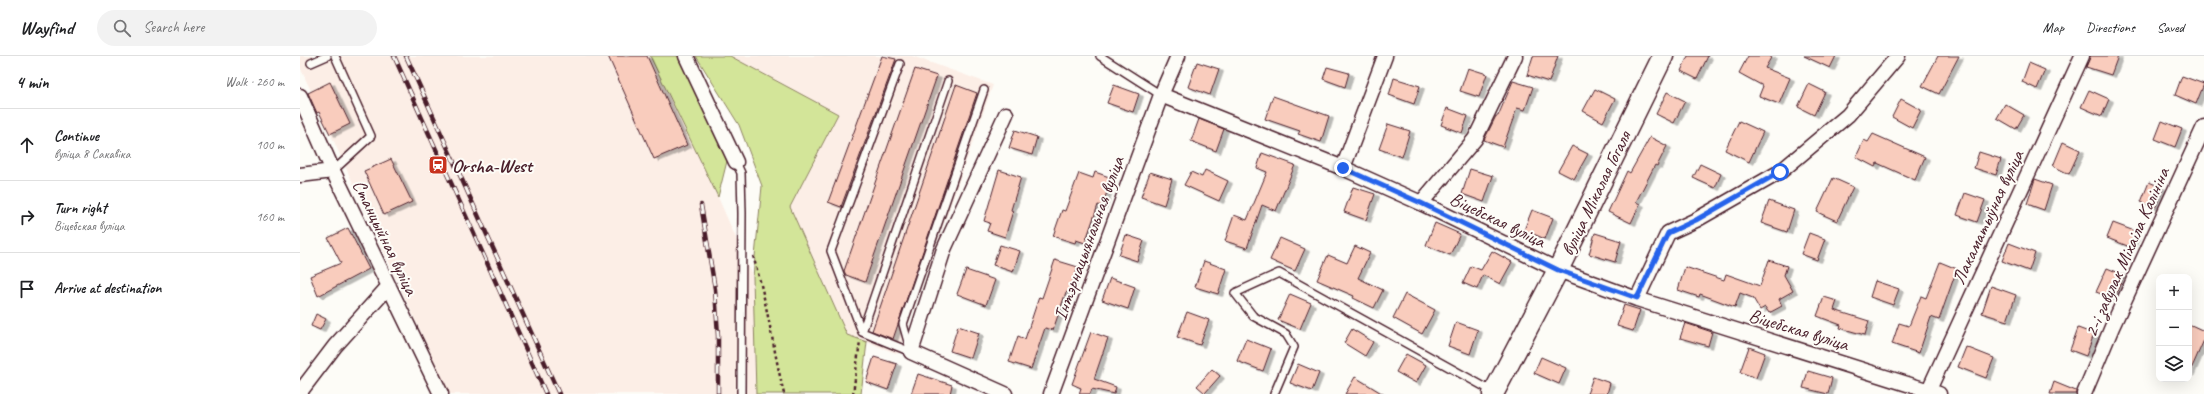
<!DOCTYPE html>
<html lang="en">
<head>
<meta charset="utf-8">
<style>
	:root { --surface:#fff; --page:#f2f2f2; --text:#202124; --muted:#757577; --line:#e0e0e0 }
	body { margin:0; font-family:Caveat,sans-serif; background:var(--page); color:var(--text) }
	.controls { position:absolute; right:12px; bottom:12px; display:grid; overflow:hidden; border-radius:8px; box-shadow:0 4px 16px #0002 }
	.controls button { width:36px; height:36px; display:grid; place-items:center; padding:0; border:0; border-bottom:1px solid var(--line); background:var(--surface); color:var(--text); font:20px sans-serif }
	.stop { position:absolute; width:12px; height:12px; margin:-9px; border:3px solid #2563eb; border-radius:50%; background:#fff }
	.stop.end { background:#2563eb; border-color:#fff; box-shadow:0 1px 4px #0008 }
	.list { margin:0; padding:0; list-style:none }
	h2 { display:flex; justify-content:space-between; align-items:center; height:52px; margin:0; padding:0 16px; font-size:17px }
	h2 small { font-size:13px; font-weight:400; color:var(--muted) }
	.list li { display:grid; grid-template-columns:26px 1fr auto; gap:12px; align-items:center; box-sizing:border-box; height:72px; padding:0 16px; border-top:1px solid var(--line) }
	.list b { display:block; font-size:15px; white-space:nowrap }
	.list p { margin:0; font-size:13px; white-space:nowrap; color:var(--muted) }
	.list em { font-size:13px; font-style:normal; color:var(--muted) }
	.icon { flex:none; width:22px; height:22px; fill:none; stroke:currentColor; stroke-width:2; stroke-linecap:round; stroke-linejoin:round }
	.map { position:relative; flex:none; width:1904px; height:338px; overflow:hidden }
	header { display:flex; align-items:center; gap:24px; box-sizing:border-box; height:56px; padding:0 20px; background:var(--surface); border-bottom:1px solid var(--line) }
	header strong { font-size:19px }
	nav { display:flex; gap:22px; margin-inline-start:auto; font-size:14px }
	.search { width:280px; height:36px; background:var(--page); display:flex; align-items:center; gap:10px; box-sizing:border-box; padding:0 14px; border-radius:22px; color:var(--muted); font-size:15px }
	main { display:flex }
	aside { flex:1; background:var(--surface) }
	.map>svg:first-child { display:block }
</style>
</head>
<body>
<header>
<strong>Wayfind</strong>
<div class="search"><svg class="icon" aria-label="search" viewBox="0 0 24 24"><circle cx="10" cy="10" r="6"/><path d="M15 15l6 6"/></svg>Search here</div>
<nav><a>Map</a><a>Directions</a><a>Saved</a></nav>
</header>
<main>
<aside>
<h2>4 min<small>Walk · 260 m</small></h2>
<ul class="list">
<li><svg class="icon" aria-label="ahead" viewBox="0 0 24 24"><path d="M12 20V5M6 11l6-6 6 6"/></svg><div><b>Continue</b><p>вуліца 8 Сакавіка</p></div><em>100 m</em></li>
<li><svg class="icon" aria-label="right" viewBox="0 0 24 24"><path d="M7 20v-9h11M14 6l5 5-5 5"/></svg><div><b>Turn right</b><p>Віцебская вуліца</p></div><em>160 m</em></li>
<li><svg class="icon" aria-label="arrive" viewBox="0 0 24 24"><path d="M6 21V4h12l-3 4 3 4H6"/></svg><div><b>Arrive at destination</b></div></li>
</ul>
</aside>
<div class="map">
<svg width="1904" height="338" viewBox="0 0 1904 338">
	<defs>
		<filter id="shadow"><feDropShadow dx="4.5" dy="2.5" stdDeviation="0" flood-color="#0004"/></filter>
	</defs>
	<rect width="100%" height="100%" fill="#fdfcf7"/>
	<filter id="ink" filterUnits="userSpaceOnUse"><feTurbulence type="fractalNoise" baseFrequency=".025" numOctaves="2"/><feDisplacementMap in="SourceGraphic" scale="8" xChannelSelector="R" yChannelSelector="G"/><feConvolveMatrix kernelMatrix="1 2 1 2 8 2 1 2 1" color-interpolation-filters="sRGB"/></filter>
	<g filter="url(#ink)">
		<!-- built -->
		<path fill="#fceee6" d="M0 0H350L418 141 453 221 456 338H149L0 11Z
			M430 0H612L693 29 598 298 547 279 490 151 538 58Z"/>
		<!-- green -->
		<path fill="#d3e599" stroke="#8e8262" d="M350 0H379L427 105 418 141Z
			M396 0H430L538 58 490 151 547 279 567 286 561 338H456L453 221 462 130 439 69Z"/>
		<!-- building -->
		<path fill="#f9ccbd" stroke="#4a1f2b" filter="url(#shadow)" d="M308 0H347L387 89 354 103Z
			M582 0 596 3 541 151 528 146Z
			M1233 0H1258L1249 26 1227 19Z
			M1388 0H1408L1397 23 1381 15Z
			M1448 0H1472L1465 12 1490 22 1479 48 1459 40 1463 30 1439 17Z
			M1504 0H1536L1530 12Z
			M1638 0H1659L1639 38 1622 30Z
			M1790 0H1818L1811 19 1786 11Z
			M897 6 919 13 910 39 888 31Z
			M1729 7 1745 14 1737 33 1722 26Z
			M1027 11 1049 17 1045 31 1023 23Z
			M1168 12 1187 18 1179 41 1160 35Z
			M615 13 637 20 565 226 546 219 544 215Z
			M1882 20 1904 28 1896 48 1875 39Z
			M1094 22 1120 30 1114 48 1089 39Z
			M1213 25 1233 31 1225 54 1217 52 1203 91 1184 84 1196 60H1198Z
			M30 26 50 68 30 78 19 56 17 57 8 37Z
			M1509 28 1525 36 1514 59 1498 51Z
			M656 29 677 37 593 283 572 275Z
			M814 29 839 38 833 56 807 47Z
			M1295 33 1315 43 1303 66 1283 55Z
			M1789 34 1809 43 1802 60 1781 51Z
			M1367 36 1385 45 1374 67 1356 58Z
			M973 40 1029 60 1021 86 998 78 1000 75 965 63Z
			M1601 43 1621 54 1612 72 1592 61Z
			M1705 48 1724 59 1716 73 1697 62Z
			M1147 52 1168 60 1162 77 1141 69Z
			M899 63 924 73 916 95 891 85Z
			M1439 65 1463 76 1449 106 1425 94Z
			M1862 65 1882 73 1875 91 1855 83Z
			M1088 68 1110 75 1102 101 1079 93Z
			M715 74 737 81 732 99 709 92Z
			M1573 78 1625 101 1615 124 1577 107 1575 111 1556 101 1564 84 1568 86Z
			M1350 81 1367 90 1357 110 1355 109 1336 146 1340 148 1331 167 1308 156 1327 115 1330 117Z
			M1763 86 1780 94 1769 118 1753 110Z
			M1272 90 1288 98 1274 123 1258 115Z
			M1679 96 1701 103 1696 119 1674 112Z
			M962 97 995 109 976 155 962 149 947 192 925 185 934 159 947 164 967 116 957 112Z
			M91 103 112 146 84 159 64 115Z
			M1400 108 1421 118 1415 132 1393 122Z
			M1170 113 1193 120 1184 146 1162 138Z
			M699 114 721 121 711 154 713 155 705 181 687 175 690 167 684 165Z
			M905 114 928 125 919 145 884 129 891 116 902 121Z
			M795 116 812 122 802 150 798 149 785 187 776 184 775 187 753 180 762 154 765 155 779 117 793 122Z
			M850 116 872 123 864 149 841 141Z
			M1533 122 1553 131 1537 165 1517 156Z
			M1735 123 1752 129 1744 154 1727 148Z
			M1849 126 1863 132 1855 152 1841 146Z
			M1053 131 1075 138 1066 164 1044 156Z
			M1665 137 1685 144 1677 166 1657 159Z
			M1469 145 1494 154 1487 176 1461 167Z
			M1232 154 1253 162 1245 183 1224 174Z
			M1135 167 1160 178 1150 199 1126 189Z
			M1813 167 1837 176 1830 191 1807 182Z
			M48 172 69 213 18 240 10 220 41 207 28 182Z
			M1295 177 1321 185 1315 206 1289 198Z
			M1509 177 1525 183 1517 204 1501 198Z
			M826 179 844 185 837 205 819 199Z
			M980 182 1005 193 995 215 970 204Z
			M1709 187 1735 197 1729 215 1702 205Z
			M700 189 720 195 713 216 693 209Z
			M1055 190 1070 197 1058 222 1083 234 1074 252 1053 242 1054 240 1017 224 1028 199 1047 207Z
			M1192 195 1212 206 1200 228 1183 219 1177 233 1163 227 1171 210 1181 214Z
			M755 204 778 211 769 237 766 236 753 274 745 272 731 313 709 306 718 280 725 283 739 241 742 242Z
			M1469 204 1487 210 1484 219 1493 235 1479 243 1482 250 1469 257 1465 251 1460 254 1453 242 1440 237 1435 251 1400 238 1399 241 1378 234 1385 211 1424 224 1426 218 1460 230Z
			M904 205 926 213 918 238 895 231Z
			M1640 206 1657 213 1639 264 1631 261 1619 297 1592 288 1599 267 1609 270 1621 240 1626 242Z
			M1807 212 1824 219 1814 243 1796 236Z
			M666 214 695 224 686 249 657 238Z
			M810 222 835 231 828 253 802 244Z
			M1575 225 1599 233 1593 249 1570 241Z
			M1691 230 1716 239 1707 265 1682 257Z
			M990 238 1011 247 1000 273 978 264Z
			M1105 238 1135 254 1122 278 1093 262Z
			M1524 241 1537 245 1534 254 1569 265 1565 279 1540 272 1541 269 1517 260Z
			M1324 249 1340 254 1333 275 1317 270Z
			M887 256 909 264 900 289 877 281Z
			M16 258 26 263 20 274 11 270Z
			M1156 266 1178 274 1170 298 1148 290Z
			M1385 267 1412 276 1408 290 1380 282Z
			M1889 268 1904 275V284L1889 318Z
			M658 270 679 277 671 302 650 295Z
			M1778 272 1794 278 1786 300 1770 294Z
			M1052 273 1073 286 1065 300 1044 287Z
			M791 276 808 282 794 323 816 331 814 338 792 333 790 338H779L781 332 772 328Z
			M946 283 971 293 963 315 937 305Z
			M1449 291 1465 297 1456 322 1440 316Z
			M1666 291 1694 302 1686 322 1658 311Z
			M1106 298 1126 309 1116 327 1096 316Z
			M574 301 597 308 588 334 566 326Z
			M1241 301 1266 312 1259 328 1234 317Z
			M998 308 1019 317 1012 335 990 327Z
			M912 313 920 320 905 337 897 330Z
			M1508 315 1532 322 1528 338 1503 332Z
			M618 318 652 329 650 338H611Z
			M1055 321 1083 338H1045Z
			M1293 321 1310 327 1307 338H1287Z
			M1754 326 1776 335V338H1750Z"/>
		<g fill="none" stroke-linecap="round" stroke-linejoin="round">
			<!-- lane casing -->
			<g stroke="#4a1f2b" stroke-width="10">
				<path id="lane" d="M800 0 861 39
					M11 7 27 0
					M600 8 531 195 562 276 611 296
					M436 106 441 117 442 157 441 338
					M33 115 71 80 35 0
					M562 276 648 25
					M610 293 603 268 684 34
					M974 338 994 291 986 278 953 260 935 237 979 217 1192 335"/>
			</g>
			<!-- street casing -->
			<g stroke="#4a1f2b" stroke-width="17">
				<path id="street" d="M386 0 436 106
					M861 39 1043 112 1121 147 1258 214 1337 243 1639 338
					M0 40 33 115 141 338
					M1043 112 1085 0
					M0 119 33 115
					M1121 147 1175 83 1215 0
					M1337 243 1368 177 1396 164 1480 116 1548 59 1598 0
					M0 336 35 290 89 230
					M705 338 611 296 644 193 706 58
					M751 338 861 39 878 0
					M1627 338 1782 0
					M1784 338 1812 271 1904 71"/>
			</g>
			<!-- secondary casing -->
			<g stroke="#4a1f2b" stroke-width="23">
				<path id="secondary" d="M1193 338 1258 214 1363 0"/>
			</g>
			<!-- path -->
			<path stroke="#4a1f2b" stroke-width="2.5" stroke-dasharray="3 3" stroke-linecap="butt" d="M453 200C467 245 473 292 484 338
				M553 338 560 285"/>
			<!-- lane -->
			<use href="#lane" stroke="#fdfcf7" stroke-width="7"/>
			<!-- street -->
			<use href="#street" stroke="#fdfcf7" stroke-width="14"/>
			<!-- secondary -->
			<use href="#secondary" stroke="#fdfcf7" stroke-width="20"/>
			<!-- rail casing -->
			<g stroke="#4a1f2b" stroke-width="4.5">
				<path id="rail" d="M94 0 246 338
					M106 0 259 338
					M401 149 415 233 418 280V338"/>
			</g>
			<!-- rail -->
			<use href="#rail" stroke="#fdfcf7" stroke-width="3" stroke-dasharray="9" stroke-linecap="butt"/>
		</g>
	</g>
	<g fill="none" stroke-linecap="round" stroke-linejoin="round" filter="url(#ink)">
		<!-- route -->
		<path stroke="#2563eb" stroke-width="5" d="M1043 112 1121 147 1258 214 1337 242 1368 177 1396 164 1480 116"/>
	</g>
	<!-- icons -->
	<defs>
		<g id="station-square" transform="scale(1)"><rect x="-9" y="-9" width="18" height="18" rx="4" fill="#c8321e" stroke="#fdfcf7"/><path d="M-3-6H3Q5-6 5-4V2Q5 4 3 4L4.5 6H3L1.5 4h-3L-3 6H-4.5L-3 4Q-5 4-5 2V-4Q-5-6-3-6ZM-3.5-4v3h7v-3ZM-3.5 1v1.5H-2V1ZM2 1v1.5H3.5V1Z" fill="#fff"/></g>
	</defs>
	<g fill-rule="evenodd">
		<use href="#station-square" x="138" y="109"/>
	</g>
	<g text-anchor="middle" stroke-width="4" stroke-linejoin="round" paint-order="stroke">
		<!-- poi labels -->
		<g font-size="19" font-weight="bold" fill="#4a1f2b" stroke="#fdfcf7" text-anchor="start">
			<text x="152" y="116">Orsha-West</text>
		</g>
		<!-- street labels -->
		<g font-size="19" fill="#4a1f2b" stroke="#fdfcf7">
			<text transform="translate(1295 137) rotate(-64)" y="7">вуліца Мікалая Гогаля</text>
			<text transform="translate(1687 161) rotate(-65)" y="7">Лакаматыўная вуліца</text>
			<text transform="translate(1198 163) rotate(26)" y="7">Віцебская вуліца</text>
			<text transform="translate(86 181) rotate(64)" y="7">Станцыйная вуліца</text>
			<text transform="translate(788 182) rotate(-70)" y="7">Інтэрнацыянальная вуліца</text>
			<text transform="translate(1826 196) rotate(-66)" y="7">2-і завулак Міхаіла Калініна</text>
			<text transform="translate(1499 273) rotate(17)" y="7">Віцебская вуліца</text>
		</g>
	</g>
</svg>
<div class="controls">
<button>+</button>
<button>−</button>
<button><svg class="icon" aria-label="layers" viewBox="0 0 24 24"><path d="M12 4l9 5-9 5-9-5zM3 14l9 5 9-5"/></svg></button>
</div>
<div class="stop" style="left:1480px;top:116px"></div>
<div class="stop end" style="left:1043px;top:112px"></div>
</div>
</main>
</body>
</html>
